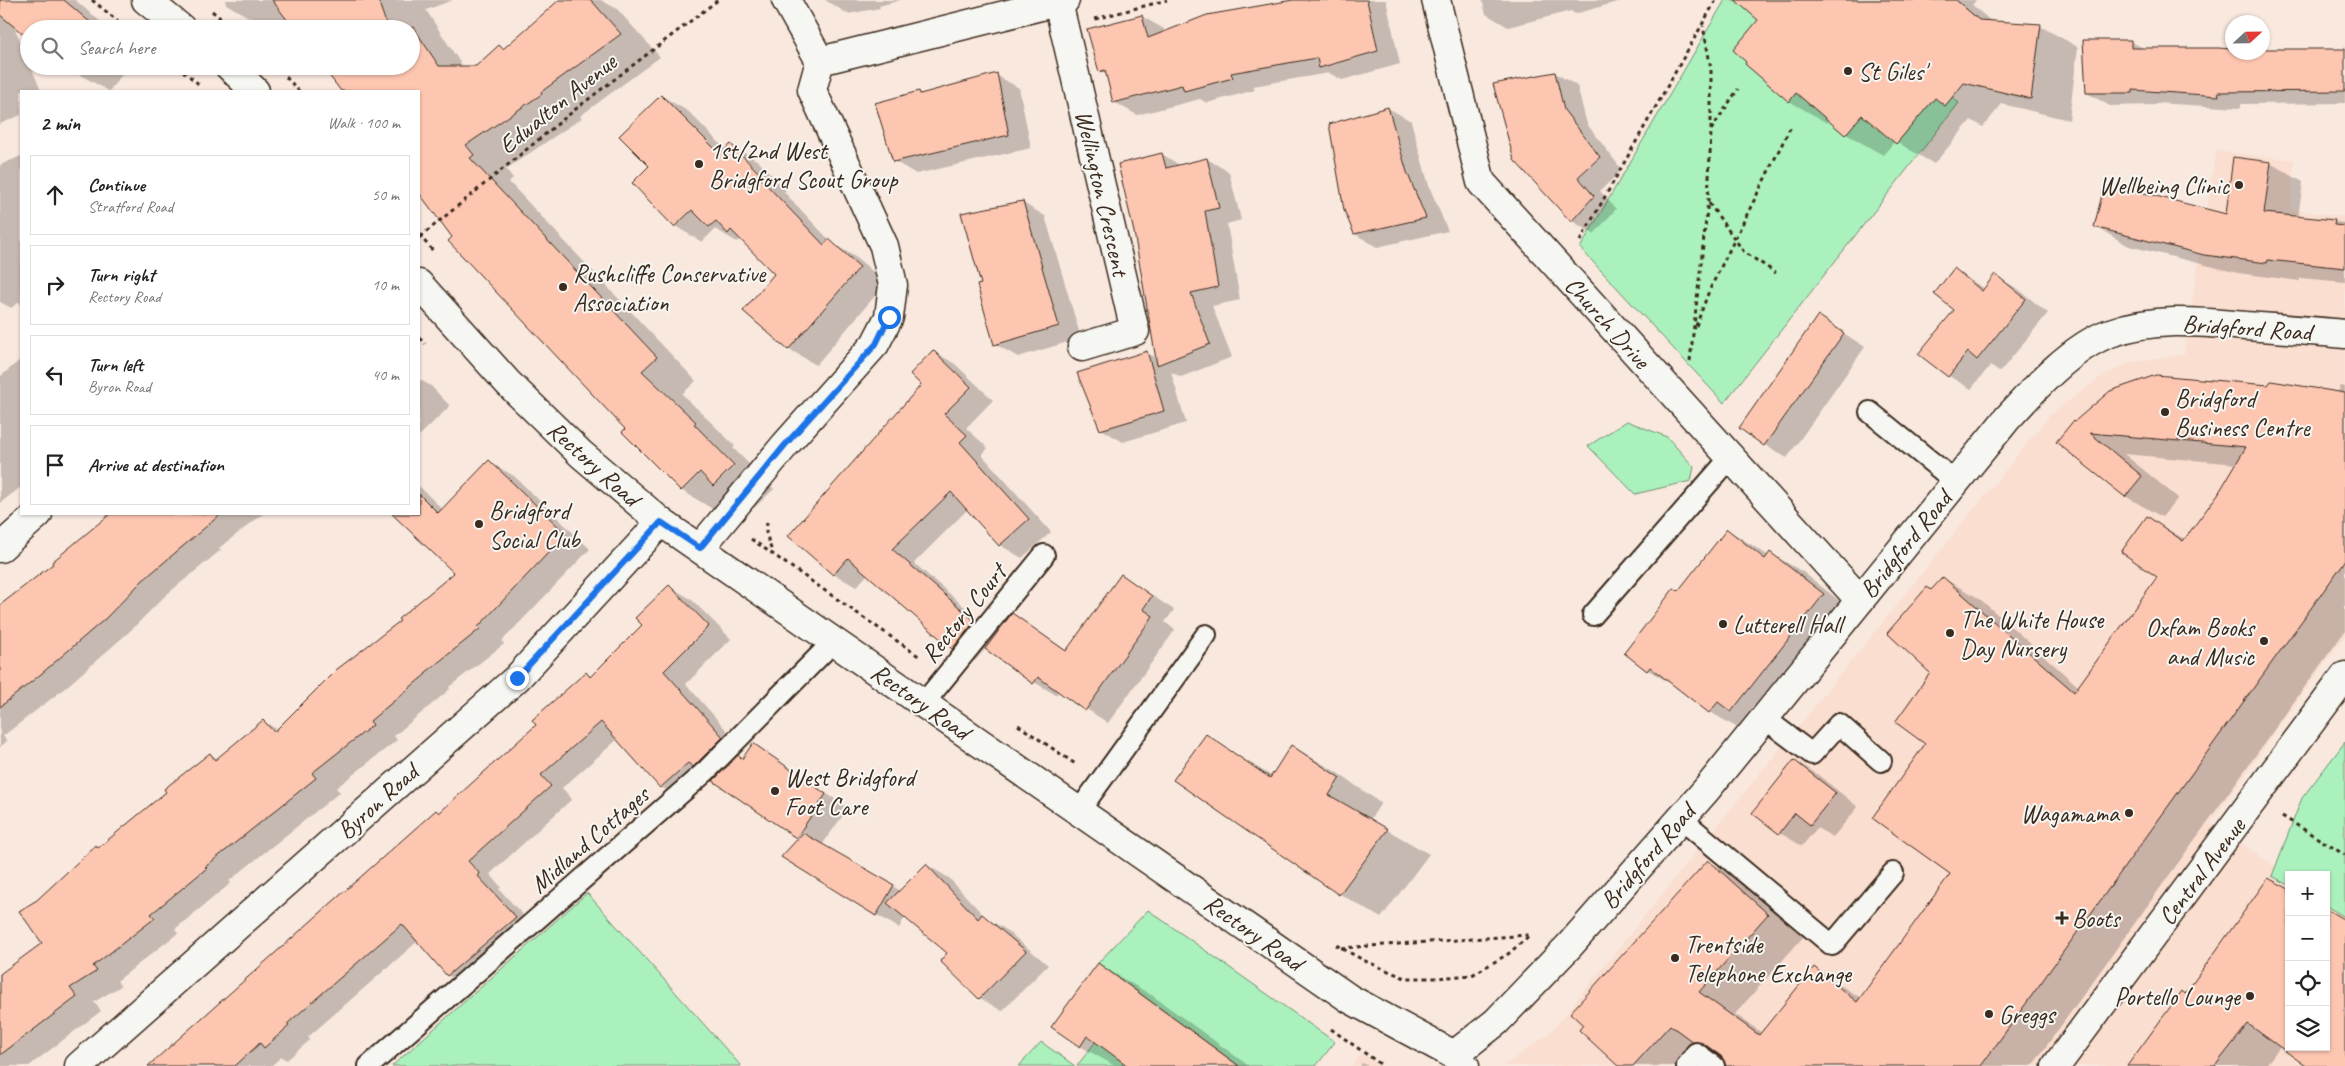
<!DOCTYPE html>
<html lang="en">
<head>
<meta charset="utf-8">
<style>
	:root { --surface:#fff; --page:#f6f6f6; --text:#222; --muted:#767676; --line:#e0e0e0 }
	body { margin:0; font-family:Caveat,sans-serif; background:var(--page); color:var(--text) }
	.controls { position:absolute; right:15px; bottom:15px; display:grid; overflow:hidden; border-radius:0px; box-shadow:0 1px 4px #0004 }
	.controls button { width:45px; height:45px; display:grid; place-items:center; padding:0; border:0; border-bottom:1px solid var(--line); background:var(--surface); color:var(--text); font:25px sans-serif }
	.compass { position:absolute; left:2225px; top:15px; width:45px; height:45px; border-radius:50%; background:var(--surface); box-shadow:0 1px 4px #0004; rotate:68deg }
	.stop { position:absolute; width:15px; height:15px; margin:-11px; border:4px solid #1a73e8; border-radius:50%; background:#fff }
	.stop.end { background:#1a73e8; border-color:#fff; box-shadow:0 1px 5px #0008 }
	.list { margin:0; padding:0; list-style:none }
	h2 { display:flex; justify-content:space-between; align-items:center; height:65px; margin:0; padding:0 20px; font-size:21px }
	h2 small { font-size:16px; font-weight:400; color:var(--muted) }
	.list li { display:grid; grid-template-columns:32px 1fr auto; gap:15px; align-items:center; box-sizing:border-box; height:80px; margin:0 10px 10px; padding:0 10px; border:1px solid var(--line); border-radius:0px }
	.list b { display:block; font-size:19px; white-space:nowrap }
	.list p { margin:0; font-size:16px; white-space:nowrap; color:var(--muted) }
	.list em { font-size:16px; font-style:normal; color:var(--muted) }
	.icon { flex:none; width:28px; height:28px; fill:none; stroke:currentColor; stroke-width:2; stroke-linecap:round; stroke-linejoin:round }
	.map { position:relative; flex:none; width:2345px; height:1066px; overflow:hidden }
	.search { position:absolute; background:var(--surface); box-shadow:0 1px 4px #0004; left:20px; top:20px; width:400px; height:55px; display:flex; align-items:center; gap:12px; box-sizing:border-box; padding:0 18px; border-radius:28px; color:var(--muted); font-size:19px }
	.panel { position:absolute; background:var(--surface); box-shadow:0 1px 4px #0004; left:20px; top:90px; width:400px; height:425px; border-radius:0px }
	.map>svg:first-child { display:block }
</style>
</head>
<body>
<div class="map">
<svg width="2345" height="1066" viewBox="0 0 2345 1066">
	<rect width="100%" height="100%" fill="#f8e8de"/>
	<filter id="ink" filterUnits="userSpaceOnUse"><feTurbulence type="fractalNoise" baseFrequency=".02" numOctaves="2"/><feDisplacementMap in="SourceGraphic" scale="10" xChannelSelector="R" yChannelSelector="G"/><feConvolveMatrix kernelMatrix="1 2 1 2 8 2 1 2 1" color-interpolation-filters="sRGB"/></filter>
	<g filter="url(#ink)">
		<!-- built -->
		<path fill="#faded0" d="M2216 151 2294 160 2291 210 2345 217V635L2210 823 2289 875V1047H2326V900L2345 913V1066H1503L1550 1033 2051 414 2101 377 2132 362 2184 354Z
			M1362 1053 1381 1066H1352Z"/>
		<!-- green -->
		<path fill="#aaf1bd" stroke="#728e6e" d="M1725 0H1956L1979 20 1967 79 1952 97 1959 103 1724 403 1580 248Z
			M1627 421 1667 437 1694 467 1691 481 1635 494 1588 446Z
			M2345 742V917L2326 906V875H2289V885L2272 876 2302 798Z
			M587 893 741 1066H392Z
			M1148 910 1335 1042 1316 1066H1239L1098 963Z
			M1106 1028 1133 1049 1121 1066H1077Z
			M1041 1042 1075 1066H1019Z"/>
		<!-- shadow -->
		<path fill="#0003" d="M0 0H75L109 29H29L13 24 29 61V66H31L41 91H21V115L0 124Z
			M225 0H453L426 10 468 75 504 50 561 0H601L617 9 660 57 580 116 582 118 506 169 513 178 509 182 696 381 682 394 735 446 733 448 774 489 754 508 737 498 721 514 681 490 453 237 419 191V91H343L324 66H411V29H276L270 25 266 27 226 4Z
			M825 0H901L879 6 880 8 848 14Z
			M1294 0H1386L1400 64 1342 80 1329 73 1253 86 1255 90 1207 103 1200 99 1137 115 1114 102 1108 76 1100 71 1141 16 1164 29 1165 33Z
			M1482 0H1624L1575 14 1571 11 1508 27 1486 14Z
			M1764 0H1976L1972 5 1992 22 2040 26 2078 47 2069 120 2002 104 1983 127 1971 120 1934 164 1895 141 1883 155 1846 134 1829 120 1827 123 1789 101 1760 20Z
			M2130 41 2145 49 2232 50V52L2344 50 2345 46V103L2241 104V108L2155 103 2156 105 2110 106 2087 93Z
			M64 66H129L109 91Z
			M1555 73 1577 86 1587 124 1622 170 1600 191 1616 209 1594 234 1572 221Z
			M996 75 1019 88 1031 148 916 174 894 161 919 93 922 95Z
			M662 96 689 112 726 150 731 145 758 161 786 190 784 192 833 244 856 257 886 283 816 365 789 349 776 274 745 243 740 239 737 242 715 229 702 242 675 226 651 166Z
			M1388 108 1411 121 1429 186 1448 231 1377 247 1355 234Z
			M1162 154 1181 166 1207 159 1229 172 1241 220 1227 224 1240 300 1212 306 1232 357 1181 377 1171 372 1186 423 1123 442 1101 429 1147 353 1158 359Z
			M21 156V305L19 302 11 308 0 302V165Z
			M2270 163 2303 182 2298 218 2345 223V282L2300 278V281L2238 273 2129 246 2096 227 2227 215Z
			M1023 203 1045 216 1081 338 1018 357 995 344 982 285Z
			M1954 270 1985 289 1996 276 2018 289 2048 313 2000 372 1990 366 1971 389 1949 376 1920 354 1956 310Z
			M1819 317 1865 347 1787 458 1765 445Z
			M933 351 955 364 993 400 966 428 988 448 982 455 1051 532 1022 558 1000 545 968 509 914 563 997 635 1013 615 1067 651 1121 575 1174 610 1165 622 1175 630 1108 723 1059 691 1056 695 1034 682 986 648 975 661 953 648 868 574 856 587 834 574 790 536 923 385Z
			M21 359V487L0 503V377Z
			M419 379 431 386 450 406 419 436Z
			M2341 386 2345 387V631L2032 1066H1727L1723 1058 1705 1048 1689 1066H1620L1708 861 1745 883 1804 936 1735 1014 1762 1033 1814 969 1861 998 1951 874 1927 743 1932 673V591L1943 578 1980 599 2079 687 2158 577 2148 518 2186 540 2219 494 2237 464 2124 454 2178 498 2162 517 2125 496 2074 421 2337 393Z
			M489 462 514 476 590 549 502 641 504 644 449 687 450 689 394 736 397 740 336 788 340 792 229 881 231 883 175 929 178 933 117 981 121 986 94 1002 101 1011 29 1066H0V975L43 943 38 901 96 847 99 849 210 754 218 759 263 721 278 730 456 573 394 514H419V486L443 510Z
			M111 514H263L219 548 221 550 166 595 130 631 65 688 3 736 7 741 0 747V608Z
			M1728 530 1769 556 1770 553 1803 572 1856 614 1743 731 1710 712 1680 689 1648 670 1625 652 1679 592Z
			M669 586 691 599 731 639 686 684 744 750 738 756 744 760 754 745 848 808 822 845 901 891 927 865 949 878 987 919 1005 929 1048 965 1002 1011 980 998 942 960 949 953 905 917 899 928 877 915 799 839 717 779 711 775 683 800 661 787 618 739 562 788 572 799 490 874 501 887 499 889 537 930 469 987 447 975 418 941 308 1037 310 1040 287 1060 281 1057 271 1066H150L436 811 440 814 538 725 586 673 592 677 644 625Z
			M1206 736 1273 777 1292 746 1333 770 1381 803 1370 820 1429 854 1381 918 1340 894 1175 780Z
			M1795 761 1817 774 1858 807 1833 837 1817 828 1802 846 1780 833Z
			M2269 879 2289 1047H2326L2345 921V1066H2302L2304 1063 2281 1046 2265 1066H2129L2186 995Z
			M1098 964 1153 996 1249 1066H1115L1080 1046Z
			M1362 1063 1368 1066H1360Z"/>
		<!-- building -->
		<path fill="#fdc6b1" stroke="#3b2a1e" d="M0 0H64L98 29H29V39L0 15Z
			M272 0H378L388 29H294Z
			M559 0H591L621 34 541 92 542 94 466 145 474 155 470 158 657 357 642 371 696 422 694 424 734 465 713 486 700 472 681 491 622 432 625 429 448 241 452 237 419 193V91H341L322 66H411L410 29 413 27 439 66H476L499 45 503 49Z
			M1293 0H1367L1378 51 1319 68 1317 58 1231 73 1233 78 1184 91 1182 85 1113 103 1105 70 1099 72 1087 29 1142 15 1148 38 1207 15Z
			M1735 0H1956L1979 20 2041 24 2031 99 1964 83 1945 106 1935 98 1896 144 1862 115 1845 135 1796 93 1789 102 1745 64 1746 62 1733 50 1758 20Z
			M2083 40H2131V48H2218L2232 49V52H2262V49H2345V91L2218 92 2219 96 2133 90V93H2086Z
			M1555 72 1564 110 1600 157 1578 177 1594 196 1571 222 1514 160 1493 84Z
			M997 73 1009 135 893 162 875 103 919 91 920 94Z
			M661 95 720 154 731 144 760 174 758 176 824 245 829 239 860 267 788 350 743 311 774 274 731 230 728 234 716 221 709 227 692 210 674 227 632 183 649 166 619 136Z
			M1388 107 1407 172 1426 218 1354 234 1344 210 1329 124Z
			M1162 153 1166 168 1207 158 1219 208 1205 211 1218 287 1191 293 1210 344 1157 365 1134 232 1118 164Z
			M2233 157 2271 162 2264 213 2335 220 2334 225 2345 226V268L2268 260 2267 263 2204 255 2094 227 2105 183 2226 214Z
			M1023 201 1059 326 994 345 977 285 981 284 961 213Z
			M1954 268 1982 291 1995 274 2026 299 1977 360 1968 352 1948 377 1918 354 1954 310 1934 294Z
			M1818 315 1844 333 1764 446 1739 428Z
			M933 350 971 387 944 414 967 435 960 442 1029 519 999 546 951 492 892 549 975 621 952 649 848 558 833 575 788 536 921 385 910 374Z
			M1147 351 1164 411 1100 430 1077 373Z
			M2156 375 2268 385 2271 381 2345 393V561L1981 1066H1726L1721 1056 1703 1043 1693 1042 1670 1025 1633 1066H1618L1579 1030 1583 1025 1570 1013 1708 860 1768 914 1699 992 1759 1035 1814 967 1857 1002 1950 874 1872 818 1925 744 1895 722 1930 673 1887 633 1927 587 1931 590 1943 577 2074 692 2157 577 2121 552 2147 516 2183 541 2218 494 2246 447 2090 433 2142 476 2125 497 2056 442 2074 420 2075 421 2110 391Z
			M489 460 566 534 478 627 480 629 425 673 426 674 370 721 373 725 312 773 316 778 205 867 207 868 151 914 155 918 93 966 97 971 70 988 77 997 0 1055V974L42 943 19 911 37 900 96 845 98 848 166 792 164 789 210 753 215 760 263 720 274 732 336 670 400 621 398 619 454 573 392 514H419V494L438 513Z
			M110 514H221L142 581 106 618 41 674 0 707V605L53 564 52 562Z
			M1727 529 1765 559 1770 552 1824 594 1731 712 1718 702 1709 713 1650 667 1647 671 1624 653 1674 588 1678 591Z
			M1121 574 1152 596 1143 609 1153 616 1085 711 1038 677 1033 684 985 649 1012 613 1066 651Z
			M669 585 709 626 664 671 723 737 693 767 688 763 660 788 601 722 541 775 551 786 468 861 480 874 478 876 516 917 447 976 402 924 287 1024 289 1026 264 1048 260 1043 235 1066H148L436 810 439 813 536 725 532 720 586 672 590 677 642 625 635 618Z
			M1206 734 1270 778 1291 745 1340 778 1329 795 1388 829 1339 895 1173 780Z
			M753 743 826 794 796 838 713 781 738 755 742 759Z
			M1794 760 1836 793 1810 825 1795 813 1779 834 1752 813Z
			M803 833 894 885 876 916 781 857Z
			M926 864 978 919 982 914 1026 951 979 999 940 961 947 953 887 903Z
			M2268 878 2289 889V1047H2326V909L2345 920V1066H2306L2248 1024 2215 1066H2127L2182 991 2185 994Z
			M1098 963 1239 1066H1128L1087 1036 1080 1047 1051 1027Z"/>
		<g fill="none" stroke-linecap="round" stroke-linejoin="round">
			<!-- lane casing -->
			<g stroke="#3b2a1e" stroke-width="24">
				<path id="lane" d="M1870 412 1956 482
					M1593 615 1731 457
					M924 703 1044 555
					M1764 718 1812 754 1839 724 1881 761
					M1079 811 1206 635
					M1680 818 1832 945 1893 873
					M369 1066 706 771 834 641
					M1687 1066 1696 1053 1714 1066"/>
			</g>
			<!-- street casing -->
			<g stroke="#3b2a1e" stroke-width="31">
				<path id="street" d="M786 0 820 61
					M1436 0 1481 182 1860 600
					M1058 2 1135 331 1082 347
					M0 548 38 514
					M700 548 785 445 875 344 889 317 893 285 884 246 812 90 820 61 1065 0
					M79 1066 517 678 661 522
					M2056 1066 2345 676"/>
			</g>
			<!-- secondary casing -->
			<g stroke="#3b2a1e" stroke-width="31">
				<path id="secondary" d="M146 0 182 29
					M229 66 255 91
					M419 284 508 383 581 454 661 522 1350 999 1454 1055 1465 1066
					M1454 1055 1496 1022 1570 945 1707 789 2006 420C2033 390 2071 347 2110 333 2154 317 2200 322 2246 326 2279 328 2312 331 2345 334"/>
			</g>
			<!-- path -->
			<path stroke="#3b2a1e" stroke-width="3" stroke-dasharray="4 4" stroke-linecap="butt" d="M92 0 118 21
				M212 11 233 29
				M1095 19 1167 0
				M177 66 200 85
				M286 77 299 91
				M1711 130 1738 89
				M1709 203 1744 252 1776 273
				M419 235 435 253
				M420 237 577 108 718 0
				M1580 241 1716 0
				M1696 326 1709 291 1791 126
				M419 338 425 344
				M1690 361 1708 201 1711 131V69L1703 26
				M767 522 766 533 772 552
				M751 539 920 657
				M1018 725 1077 765
				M2282 816 2345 855
				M1336 945 1365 961 1405 978H1437L1472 975 1508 954 1529 936
				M1341 948 1529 935
				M1331 1029 1383 1066"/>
			<!-- lane -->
			<use href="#lane" stroke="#f6f6f2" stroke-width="20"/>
			<!-- street -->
			<use href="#street" stroke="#f6f6f2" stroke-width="28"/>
			<!-- secondary -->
			<use href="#secondary" stroke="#f6f6f2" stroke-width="28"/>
		</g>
	</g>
	<g fill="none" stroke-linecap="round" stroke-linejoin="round" filter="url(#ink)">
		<!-- route -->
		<path stroke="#1a73e8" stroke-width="6" d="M517 678 661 522 700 548 785 445 876 344 889 317"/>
	</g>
	<!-- markers -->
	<g fill="#3b2a1e" stroke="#f6f6f2" stroke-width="2">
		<circle cx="1848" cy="71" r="5"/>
		<circle cx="699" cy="164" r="5"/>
		<circle cx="2239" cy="185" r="5"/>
		<circle cx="563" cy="287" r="5"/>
		<circle cx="2165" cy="412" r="5"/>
		<circle cx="479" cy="524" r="5"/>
		<circle cx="1723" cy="624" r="5"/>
		<circle cx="1950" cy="633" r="5"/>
		<circle cx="2264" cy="641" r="5"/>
		<circle cx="775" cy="791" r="5"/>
		<circle cx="2129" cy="813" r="5"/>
		<path d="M2059.5 910.5h5v5h5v5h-5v5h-5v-5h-5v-5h5z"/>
		<circle cx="1675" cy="958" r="5"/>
		<circle cx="2250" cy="996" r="5"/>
		<circle cx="1989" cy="1014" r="5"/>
	</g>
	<g text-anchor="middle" stroke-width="4" stroke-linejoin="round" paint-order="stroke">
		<!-- poi labels -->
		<g font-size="25" fill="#3b2a1e" stroke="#f6f6f2" text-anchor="start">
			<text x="1858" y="80">St Giles'</text>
			<text x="709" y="159">1st/2nd West<tspan x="709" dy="29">Bridgford Scout Group</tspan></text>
			<text x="2229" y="194" text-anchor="end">Wellbeing Clinic</text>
			<text x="573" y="282">Rushcliffe Conservative<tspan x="573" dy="29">Association</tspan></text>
			<text x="2175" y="407">Bridgford<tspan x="2175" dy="29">Business Centre</tspan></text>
			<text x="489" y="519">Bridgford<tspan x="489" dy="29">Social Club</tspan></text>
			<text x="1960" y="628">The White House<tspan x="1960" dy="29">Day Nursery</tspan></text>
			<text x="1733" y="633">Lutterell Hall</text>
			<text x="2254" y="636" text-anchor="end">Oxfam Books<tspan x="2254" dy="29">and Music</tspan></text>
			<text x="785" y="786">West Bridgford<tspan x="785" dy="29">Foot Care</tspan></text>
			<text x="2119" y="822" text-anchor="end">Wagamama</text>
			<text x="2072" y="927">Boots</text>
			<text x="1685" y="953">Trentside<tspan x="1685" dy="29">Telephone Exchange</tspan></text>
			<text x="2240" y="1005" text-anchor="end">Portello Lounge</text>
			<text x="1999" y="1023">Greggs</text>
		</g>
		<!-- street labels -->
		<g font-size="25" fill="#3b2a1e" stroke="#f6f6f2">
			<text transform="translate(557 103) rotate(-39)" y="9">Edwalton Avenue</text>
			<text transform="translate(1103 193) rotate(77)" y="9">Wellington Crescent</text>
			<text transform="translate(1608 322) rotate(48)" y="9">Church Drive</text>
			<text transform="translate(2247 327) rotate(4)" y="9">Bridgford Road</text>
			<text transform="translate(594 463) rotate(42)" y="9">Rectory Road</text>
			<text transform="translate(1905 544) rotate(-51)" y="9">Bridgford Road</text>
			<text transform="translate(963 613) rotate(-51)" y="9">Rectory Court</text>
			<text transform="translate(921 701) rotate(35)" y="9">Rectory Road</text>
			<text transform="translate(377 801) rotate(-42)" y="9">Byron Road</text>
			<text transform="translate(589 839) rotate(-41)" y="9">Midland Cottages</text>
			<text transform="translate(1647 856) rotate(-49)" y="9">Bridgford Road</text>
			<text transform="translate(2201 871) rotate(-53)" y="9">Central Avenue</text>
			<text transform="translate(1254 932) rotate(35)" y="9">Rectory Road</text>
		</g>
	</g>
</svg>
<div class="controls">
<button>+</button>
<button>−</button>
<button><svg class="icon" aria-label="locate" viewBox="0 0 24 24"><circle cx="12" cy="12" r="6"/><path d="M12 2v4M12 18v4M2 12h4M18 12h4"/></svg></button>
<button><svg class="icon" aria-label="layers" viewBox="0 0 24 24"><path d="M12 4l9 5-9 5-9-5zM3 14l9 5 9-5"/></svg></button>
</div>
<svg class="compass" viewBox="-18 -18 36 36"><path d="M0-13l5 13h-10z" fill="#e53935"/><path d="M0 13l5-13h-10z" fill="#767676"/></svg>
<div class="stop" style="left:889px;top:317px"></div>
<div class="stop end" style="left:517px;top:678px"></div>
<div class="search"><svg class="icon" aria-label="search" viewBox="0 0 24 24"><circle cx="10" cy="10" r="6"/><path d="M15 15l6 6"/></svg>Search here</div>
<section class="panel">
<h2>2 min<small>Walk · 100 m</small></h2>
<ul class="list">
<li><svg class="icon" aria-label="ahead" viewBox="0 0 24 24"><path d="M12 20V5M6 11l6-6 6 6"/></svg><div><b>Continue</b><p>Stratford Road</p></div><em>50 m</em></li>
<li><svg class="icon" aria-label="right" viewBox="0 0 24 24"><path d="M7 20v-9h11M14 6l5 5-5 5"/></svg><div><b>Turn right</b><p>Rectory Road</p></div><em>10 m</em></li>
<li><svg class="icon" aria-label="left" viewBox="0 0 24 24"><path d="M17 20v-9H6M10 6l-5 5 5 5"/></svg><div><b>Turn left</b><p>Byron Road</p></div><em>40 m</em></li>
<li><svg class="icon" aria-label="arrive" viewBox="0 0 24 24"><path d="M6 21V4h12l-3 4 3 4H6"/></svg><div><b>Arrive at destination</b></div></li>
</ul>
</section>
</div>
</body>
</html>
